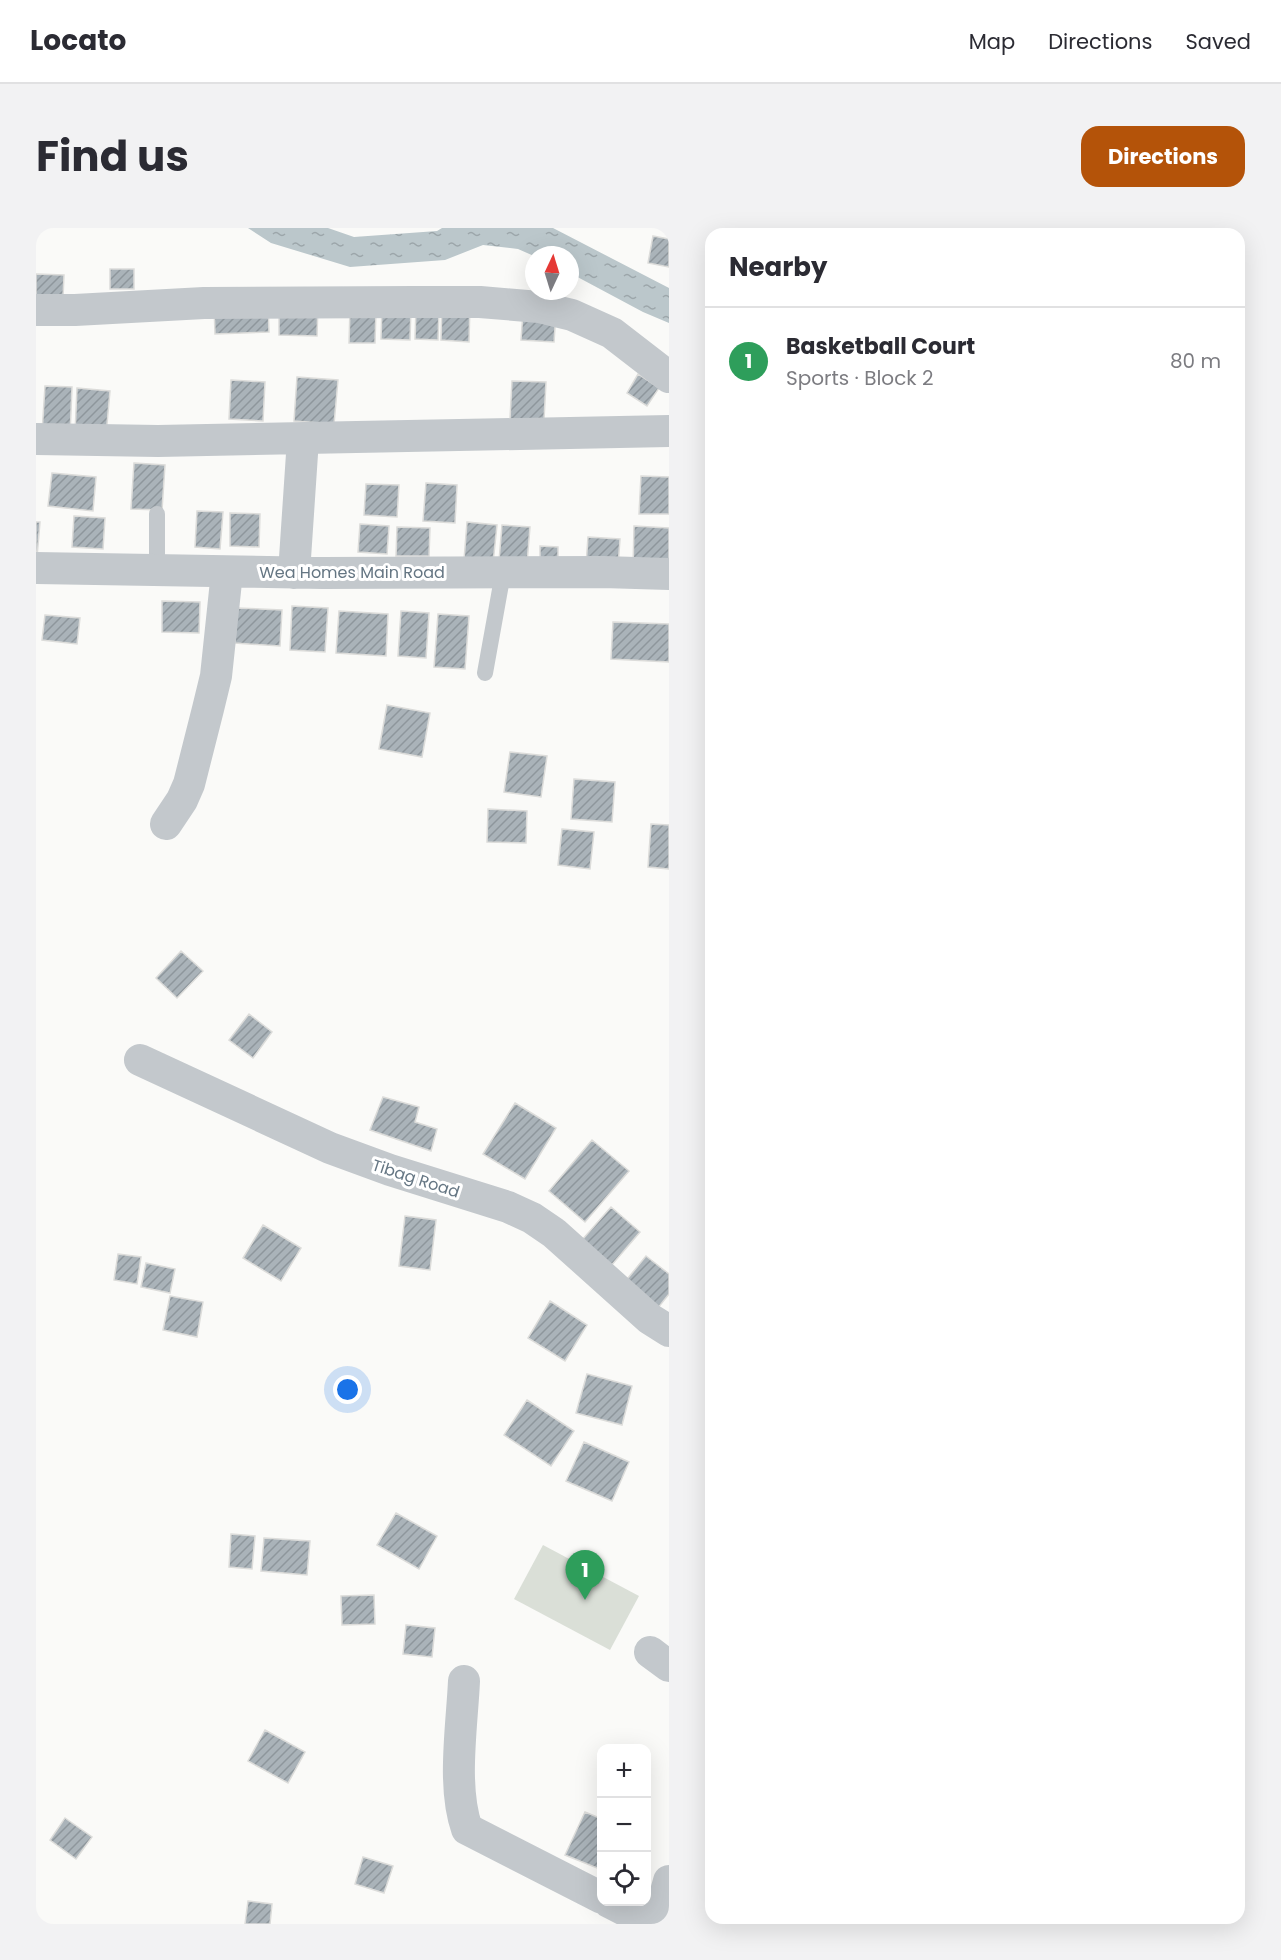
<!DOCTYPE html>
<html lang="en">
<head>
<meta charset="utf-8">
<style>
	:root { --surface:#fff; --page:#f2f2f3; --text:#2b2b33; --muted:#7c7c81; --line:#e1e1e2; --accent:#b45309 }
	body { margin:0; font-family:Poppins,sans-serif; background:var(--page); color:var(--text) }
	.controls { position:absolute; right:18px; bottom:18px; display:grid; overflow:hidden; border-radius:12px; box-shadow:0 6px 24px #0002 }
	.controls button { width:54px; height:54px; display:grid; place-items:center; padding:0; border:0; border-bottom:2px solid var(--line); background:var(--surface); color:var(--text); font:30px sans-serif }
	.compass { position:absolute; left:489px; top:18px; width:54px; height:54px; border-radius:50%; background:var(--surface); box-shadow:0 6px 24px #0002; rotate:4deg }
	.you { position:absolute; left:312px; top:1162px; width:21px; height:21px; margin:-15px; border:4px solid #fff; border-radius:50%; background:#1a73e8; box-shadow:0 0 0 9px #1a73e833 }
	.badge { display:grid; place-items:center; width:39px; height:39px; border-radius:50%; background:var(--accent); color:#fff; font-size:20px; font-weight:700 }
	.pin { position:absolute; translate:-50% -50px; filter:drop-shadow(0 2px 3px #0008) }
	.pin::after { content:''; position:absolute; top:32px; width:21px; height:18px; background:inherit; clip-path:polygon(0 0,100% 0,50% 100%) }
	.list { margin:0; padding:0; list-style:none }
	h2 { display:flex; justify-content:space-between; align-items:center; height:78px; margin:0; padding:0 24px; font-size:26px }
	h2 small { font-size:20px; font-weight:400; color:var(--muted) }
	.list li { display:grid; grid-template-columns:39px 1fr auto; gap:18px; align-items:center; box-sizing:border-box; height:108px; padding:0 24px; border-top:2px solid var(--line) }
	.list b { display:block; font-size:22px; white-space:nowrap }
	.list p { margin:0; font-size:20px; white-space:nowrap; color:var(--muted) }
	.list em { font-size:20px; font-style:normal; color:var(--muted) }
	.icon { flex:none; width:33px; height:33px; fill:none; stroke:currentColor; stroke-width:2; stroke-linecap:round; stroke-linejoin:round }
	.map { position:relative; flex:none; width:633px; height:1696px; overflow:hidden; border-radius:18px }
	header { display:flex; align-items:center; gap:36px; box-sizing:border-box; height:84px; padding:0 30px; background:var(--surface); border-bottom:2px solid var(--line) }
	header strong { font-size:28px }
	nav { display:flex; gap:33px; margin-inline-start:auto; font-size:21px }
	.intro { display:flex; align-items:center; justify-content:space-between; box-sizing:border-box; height:144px; padding:0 36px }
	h1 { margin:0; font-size:42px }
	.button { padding:15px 27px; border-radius:18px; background:var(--accent); color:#fff; font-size:21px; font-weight:700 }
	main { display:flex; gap:36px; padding:0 36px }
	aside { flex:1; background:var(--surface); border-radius:18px; box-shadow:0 6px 24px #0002 }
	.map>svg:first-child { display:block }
</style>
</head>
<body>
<header>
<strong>Locato</strong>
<nav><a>Map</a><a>Directions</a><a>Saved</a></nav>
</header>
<div class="intro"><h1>Find us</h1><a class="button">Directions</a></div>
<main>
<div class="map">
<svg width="633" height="1696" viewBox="0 0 633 1696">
	<defs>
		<pattern id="water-ripples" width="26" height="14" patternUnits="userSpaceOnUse" patternTransform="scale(1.5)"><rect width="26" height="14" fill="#bbc7cb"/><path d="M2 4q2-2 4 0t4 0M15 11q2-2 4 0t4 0" fill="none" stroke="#9ca6aa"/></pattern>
		<pattern id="building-hatch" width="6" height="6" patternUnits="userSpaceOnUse" patternTransform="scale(1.5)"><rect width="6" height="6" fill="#aab3b9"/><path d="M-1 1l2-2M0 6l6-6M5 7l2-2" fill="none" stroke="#8e969c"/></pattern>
	</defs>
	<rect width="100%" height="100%" fill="#fafaf8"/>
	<!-- green -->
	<path fill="#dadfd7" d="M507 1317 603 1368 574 1422 478 1371Z"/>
	<!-- water -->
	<path fill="url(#water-ripples)" d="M212 0H292L318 9 401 3 406 0H517L633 60V95L607 84 534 45V27L498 28 482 21 447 17 409 32 314 39 235 15Z"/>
	<!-- building -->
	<path fill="url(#building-hatch)" stroke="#dcdcda" stroke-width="1.5" d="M617 8 633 11V39L612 35Z
		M74 41H98V61H74Z
		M0 46 28 47 27 70 0 69Z
		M406 74 434 75 433 114 405 112Z
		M232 75 233 104 179 106 178 77Z
		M243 75 282 76 281 108 243 107Z
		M346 78 375 79 374 112 345 111Z
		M314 81H340L339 115H313Z
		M380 81H403L402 112 379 111Z
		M487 84 520 85 518 114 485 112Z
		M602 146 623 160 611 178 591 165Z
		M261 149 302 152 298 196 258 193Z
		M195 152 229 154 227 193 193 191Z
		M476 153 510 154 508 192 474 191Z
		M9 158 36 159 34 207 6 205Z
		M41 160 74 163 70 207 39 206Z
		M98 235 129 237 126 282 95 281Z
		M16 245 60 249 57 283 12 278Z
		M605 248 633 249V286H603Z
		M390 255 421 257 419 295 387 293Z
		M330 256 363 257 361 289 328 287Z
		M161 283 187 284 184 321 159 319Z
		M194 285 224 286 223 319 194 318Z
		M38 288 69 290 67 321 36 319Z
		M0 294H4L1 329H0Z
		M431 294 461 297 457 335 428 332Z
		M324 296 353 298 351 326 322 324Z
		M466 297 494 299 491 335 463 333Z
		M598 298 633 300V343L597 341Z
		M361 299 394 300 393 328H360Z
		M552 309 584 311 582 339 550 337Z
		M504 318 522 319V339L504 338Z
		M126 373 164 374 163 405 126 404Z
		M256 378 292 380 289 424 254 422Z
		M201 380 246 382 244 418 199 415Z
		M303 383 352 386 350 428 300 425Z
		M365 383 393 385 390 430 362 428Z
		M402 386 433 388 429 441 398 439Z
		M9 387 44 390 41 416 6 412Z
		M577 394 633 396V434L575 431Z
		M351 477 394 485 386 529 343 521Z
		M474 524 511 528 505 569 468 564Z
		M538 551 579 554 576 594 535 591Z
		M452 581 491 583 490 615 451 614Z
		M615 596 633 597V641L612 639Z
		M526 601 558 604 554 641 522 637Z
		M145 723 167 743 141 770 120 750Z
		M213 786 236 804 217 830 193 812Z
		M347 869 383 879 379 894 401 901 395 923 334 902Z
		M479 875 520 900 489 951 447 926Z
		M556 912 593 943 549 994 513 963Z
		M575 979 604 1004 568 1046 539 1020Z
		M369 988 400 992 394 1042 363 1038Z
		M227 997 265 1020 245 1053 207 1030Z
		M82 1026 105 1029 101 1056 78 1052Z
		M610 1028 633 1046V1066L621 1081 588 1055Z
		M110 1035 139 1041 134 1065 105 1059Z
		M134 1068 167 1074 161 1109 127 1102Z
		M514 1073 551 1097 529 1133 492 1110Z
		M551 1146 596 1158 586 1197 540 1185Z
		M491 1172 538 1203 515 1238 468 1207Z
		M548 1214 593 1234 576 1273 530 1253Z
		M360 1285 401 1308 383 1341 341 1317Z
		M195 1306 219 1308 216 1341 193 1339Z
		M228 1310 274 1313 271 1347 225 1343Z
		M338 1367 339 1396 306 1397 305 1368Z
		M370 1397 399 1400 396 1429 367 1426Z
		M229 1502 269 1524 252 1555 212 1533Z
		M549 1584 566 1591V1642L529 1627Z
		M29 1590 56 1609 40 1631 14 1612Z
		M327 1629 357 1638 348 1665 319 1656Z
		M212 1673 236 1676 234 1696H209Z"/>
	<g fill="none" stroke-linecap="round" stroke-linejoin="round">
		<!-- lane -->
		<path stroke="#c3c8cc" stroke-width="16" d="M121 342V286
			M449 445 467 345"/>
		<!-- street -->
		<path stroke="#c3c8cc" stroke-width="32" d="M0 82H39L168 75 379 74H444L503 79 536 87 576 105 633 149
			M0 211 122 213 633 203
			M0 340 287 345 567 344 633 346
			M258 345 267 211
			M130 596 146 572 153 556 172 481 180 448 191 344
			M104 832 294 920 354 942 472 979 496 990 518 1005 614 1091 633 1103
			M614 1424 633 1438
			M428 1453C426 1498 416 1559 431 1601L566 1670
			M573 1674 616 1696
			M621 1696 633 1653"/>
	</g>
	<g text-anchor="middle" stroke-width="6" stroke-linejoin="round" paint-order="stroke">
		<!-- street labels -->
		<g font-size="16" fill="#657683" stroke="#fff">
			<text x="316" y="350">Wea Homes Main Road</text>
			<text transform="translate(380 950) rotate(18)" y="6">Tibag Road</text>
		</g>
	</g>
</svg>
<div class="controls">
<button>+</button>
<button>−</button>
<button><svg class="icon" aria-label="locate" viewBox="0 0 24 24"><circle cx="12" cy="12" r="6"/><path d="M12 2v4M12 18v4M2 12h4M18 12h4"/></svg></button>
</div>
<svg class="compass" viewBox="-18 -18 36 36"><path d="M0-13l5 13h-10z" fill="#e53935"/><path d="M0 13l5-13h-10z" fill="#7c7c81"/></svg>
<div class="you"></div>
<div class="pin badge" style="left:549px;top:1372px;background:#2e9e5b">1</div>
</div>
<aside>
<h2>Nearby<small></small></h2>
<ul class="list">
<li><span class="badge" style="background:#2e9e5b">1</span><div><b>Basketball Court</b><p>Sports · Block 2</p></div><em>80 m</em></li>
</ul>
</aside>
</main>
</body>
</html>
